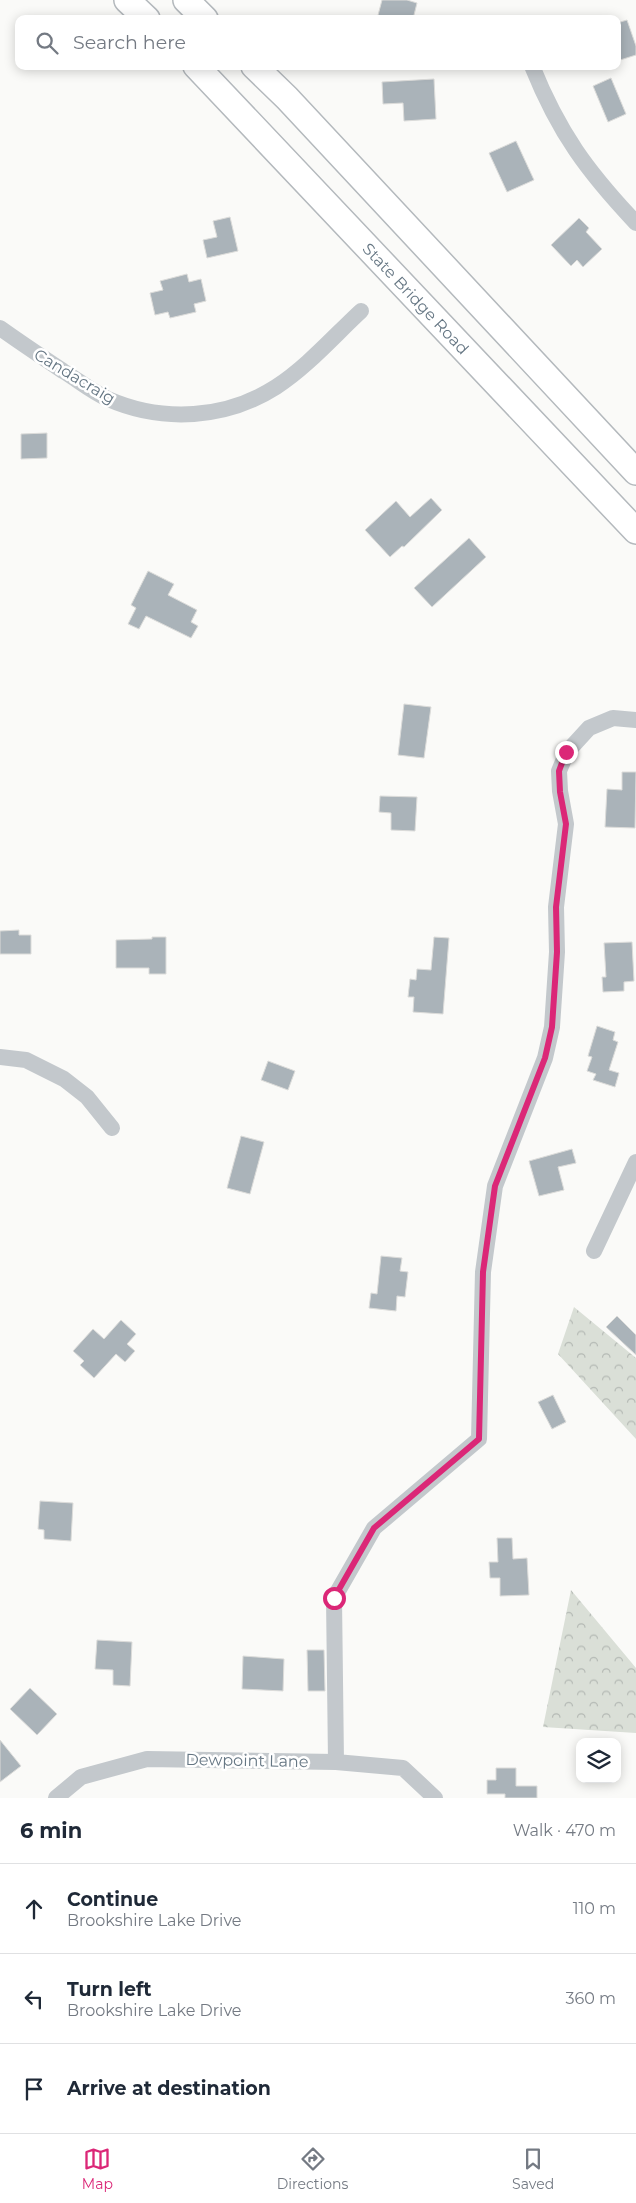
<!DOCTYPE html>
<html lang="en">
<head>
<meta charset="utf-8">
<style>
	:root { --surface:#fff; --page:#f2f2f3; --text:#1f2937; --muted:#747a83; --line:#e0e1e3; --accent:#db2777 }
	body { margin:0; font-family:Montserrat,sans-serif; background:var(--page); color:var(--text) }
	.controls { position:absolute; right:15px; bottom:15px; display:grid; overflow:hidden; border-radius:10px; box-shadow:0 2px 12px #0003 }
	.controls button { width:45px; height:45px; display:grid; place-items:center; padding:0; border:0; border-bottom:1px solid var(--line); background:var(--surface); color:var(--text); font:25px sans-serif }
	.stop { position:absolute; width:15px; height:15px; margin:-11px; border:4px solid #db2777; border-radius:50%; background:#fff }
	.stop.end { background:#db2777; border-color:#fff; box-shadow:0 1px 5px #0008 }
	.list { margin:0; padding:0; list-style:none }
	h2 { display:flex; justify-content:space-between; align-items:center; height:65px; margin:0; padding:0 20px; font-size:21px }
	h2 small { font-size:16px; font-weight:400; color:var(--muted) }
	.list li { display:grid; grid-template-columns:32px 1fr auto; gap:15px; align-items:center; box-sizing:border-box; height:90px; padding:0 20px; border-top:1px solid var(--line) }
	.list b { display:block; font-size:19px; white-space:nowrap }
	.list p { margin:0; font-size:16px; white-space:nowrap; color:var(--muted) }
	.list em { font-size:16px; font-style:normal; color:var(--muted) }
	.icon { flex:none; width:28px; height:28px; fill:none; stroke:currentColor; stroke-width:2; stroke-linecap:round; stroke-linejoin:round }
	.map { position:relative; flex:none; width:636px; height:1798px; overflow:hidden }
	.search { position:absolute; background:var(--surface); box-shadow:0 2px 12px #0003; left:15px; right:15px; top:15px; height:55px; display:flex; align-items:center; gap:12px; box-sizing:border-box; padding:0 18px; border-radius:10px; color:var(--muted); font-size:19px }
	.sheet { height:335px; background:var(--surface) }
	nav { display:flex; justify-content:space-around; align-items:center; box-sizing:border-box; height:70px; border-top:1px solid var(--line); background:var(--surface); font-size:14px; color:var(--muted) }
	nav a { display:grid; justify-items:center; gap:2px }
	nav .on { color:var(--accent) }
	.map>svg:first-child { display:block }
</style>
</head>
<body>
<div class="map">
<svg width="636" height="1798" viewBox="0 0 636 1798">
	<defs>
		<pattern id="forest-crowns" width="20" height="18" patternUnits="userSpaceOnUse" patternTransform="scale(1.25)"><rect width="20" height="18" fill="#dadfd7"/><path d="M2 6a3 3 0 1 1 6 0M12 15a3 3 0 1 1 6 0" fill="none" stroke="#b4b9b4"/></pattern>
	</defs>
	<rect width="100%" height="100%" fill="#fafaf8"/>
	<!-- forest -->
	<path fill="url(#forest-crowns)" d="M574 1307 636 1358V1439L558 1354Z
		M571 1590 636 1668V1733L543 1727Z"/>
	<!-- building -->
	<path fill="#aab3b9" stroke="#dcdcda" d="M382 0H407L417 3 413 19H377Z
		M627 20 636 46V55L617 61V23Z
		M611 78 626 114 608 122 593 86Z
		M434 79 436 119 404 121 403 103 383 104 382 82Z
		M516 141 534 180 507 192 489 153Z
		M230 217 238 251 207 258 203 240 217 237 213 221Z
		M579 218 589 228 586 232 602 249 583 267 577 260 571 266 551 245Z
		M187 274 189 282 201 279 206 301 194 304 196 312 170 318 168 312 155 315 150 293 163 290 160 281Z
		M47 433V458L21 459V434Z
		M431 498 442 510 404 547 402 546 390 557 365 530 396 501 410 517Z
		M469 538 486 557 432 607 414 588Z
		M148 571 174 584 168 595 197 610 191 622 198 626 191 638 146 616 139 629 128 624 136 608 131 605Z
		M404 704 431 707 424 758 398 755Z
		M622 772H636L635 828 605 827 607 789 622 790Z
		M380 796 417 797 415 831 391 830V813L379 812Z
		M19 930V935H31V954H0V931Z
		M152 937H166V974H149V968H116V940L152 939Z
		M434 937 449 938 443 1014 413 1012 414 997H408L410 979 416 980 417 969 431 970Z
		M632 942 634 981 624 982V991L603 992 602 977H606L604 943Z
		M597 1026 615 1032 613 1040 618 1042 609 1070 619 1073 615 1087 593 1080 596 1074 587 1071 592 1057 588 1056Z
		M268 1061 295 1071 288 1090 261 1080Z
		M241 1136 264 1142 250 1194 227 1188Z
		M572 1149 576 1163 558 1167 564 1190 539 1196 529 1161Z
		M381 1256 402 1258 400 1271 408 1272 405 1297 397 1296 396 1311 369 1308 371 1293 377 1294Z
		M617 1316 636 1335V1355L606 1327Z
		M121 1320 136 1334 127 1344 135 1351 125 1362 116 1354 94 1378 80 1365 84 1361 73 1351 93 1329 104 1339Z
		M553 1395 566 1422 552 1429 538 1402Z
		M40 1501 73 1503 71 1541 44 1539V1530L38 1529Z
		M497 1538H512L513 1559 527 1558 529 1595 500 1596V1578H490L489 1562H498Z
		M97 1640 132 1642 130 1686 113 1685V1670L95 1669Z
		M307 1650H324L325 1691H308Z
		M243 1656 284 1659 283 1691 242 1689Z
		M30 1688 57 1714 37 1735 10 1709Z
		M0 1740 21 1766 0 1782Z
		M496 1768H516V1786H537V1798H505V1794H487V1780H496Z"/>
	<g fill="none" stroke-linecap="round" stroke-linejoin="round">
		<!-- highway casing -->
		<g stroke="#b4b9bd" stroke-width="28">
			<g id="highway">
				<path d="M127 0 147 19"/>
				<path d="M186 0 205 19"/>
				<path id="s1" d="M196 66 636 531"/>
				<path d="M254 66 287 98 636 472"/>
			</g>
		</g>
		<!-- minor -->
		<path stroke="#c3c8cc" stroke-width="16" d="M532 66C559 133 587 171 636 223
			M0 328C21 343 42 357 63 371 78 380 92 392 108 399 163 423 226 419 276 387 307 367 334 336 361 311
			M0 1057 26 1060 64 1079 87 1097 112 1128
			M594 1251 636 1162
			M336 1762 334 1598 374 1528 479 1439 483 1272 495 1186 545 1058 552 1027 557 952 556 907 566 824 560 791 559 771 567 752 589 728 613 718 636 720
			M56 1798 81 1777 147 1759 336 1762 403 1768 435 1798"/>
		<!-- highway -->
		<use href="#highway" stroke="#fff" stroke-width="25"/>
	</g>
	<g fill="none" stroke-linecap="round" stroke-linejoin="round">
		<!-- route -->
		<path stroke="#db2777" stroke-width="6" d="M334 1598 374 1528 479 1439 483 1272 495 1186 545 1058 552 1027 557 952 556 907 566 824 560 792 559 771 566 752"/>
	</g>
	<g text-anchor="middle" stroke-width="5" stroke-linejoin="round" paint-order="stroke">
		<!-- street labels -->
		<g font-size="16" fill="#657683" stroke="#fff">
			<text dy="6" stroke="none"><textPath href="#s1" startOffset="320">State Bridge Road</textPath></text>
			<text transform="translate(75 376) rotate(31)" y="6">Candacraig</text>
			<text transform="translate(247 1760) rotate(1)" y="6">Dewpoint Lane</text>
		</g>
	</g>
</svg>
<div class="controls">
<button><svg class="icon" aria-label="layers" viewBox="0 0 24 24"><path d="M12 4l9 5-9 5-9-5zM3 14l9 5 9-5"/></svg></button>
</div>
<div class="stop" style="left:334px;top:1598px"></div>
<div class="stop end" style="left:566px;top:752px"></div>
<div class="search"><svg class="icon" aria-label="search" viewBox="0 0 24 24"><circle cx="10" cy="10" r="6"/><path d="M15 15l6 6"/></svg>Search here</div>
</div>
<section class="sheet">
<h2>6 min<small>Walk · 470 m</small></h2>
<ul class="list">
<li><svg class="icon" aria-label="ahead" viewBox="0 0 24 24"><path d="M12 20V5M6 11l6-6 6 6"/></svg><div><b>Continue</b><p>Brookshire Lake Drive</p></div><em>110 m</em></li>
<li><svg class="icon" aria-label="left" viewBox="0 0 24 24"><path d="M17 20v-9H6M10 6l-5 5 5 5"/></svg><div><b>Turn left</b><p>Brookshire Lake Drive</p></div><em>360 m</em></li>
<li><svg class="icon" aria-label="arrive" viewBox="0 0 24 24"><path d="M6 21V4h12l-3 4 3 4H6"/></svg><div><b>Arrive at destination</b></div></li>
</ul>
</section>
<nav>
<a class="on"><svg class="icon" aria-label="map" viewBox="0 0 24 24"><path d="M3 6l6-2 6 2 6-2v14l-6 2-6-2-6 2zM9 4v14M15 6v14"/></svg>Map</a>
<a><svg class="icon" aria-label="directions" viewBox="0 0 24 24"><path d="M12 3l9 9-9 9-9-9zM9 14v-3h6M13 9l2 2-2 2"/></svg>Directions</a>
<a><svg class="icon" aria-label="saved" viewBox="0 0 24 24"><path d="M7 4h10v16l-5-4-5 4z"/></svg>Saved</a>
</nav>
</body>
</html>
